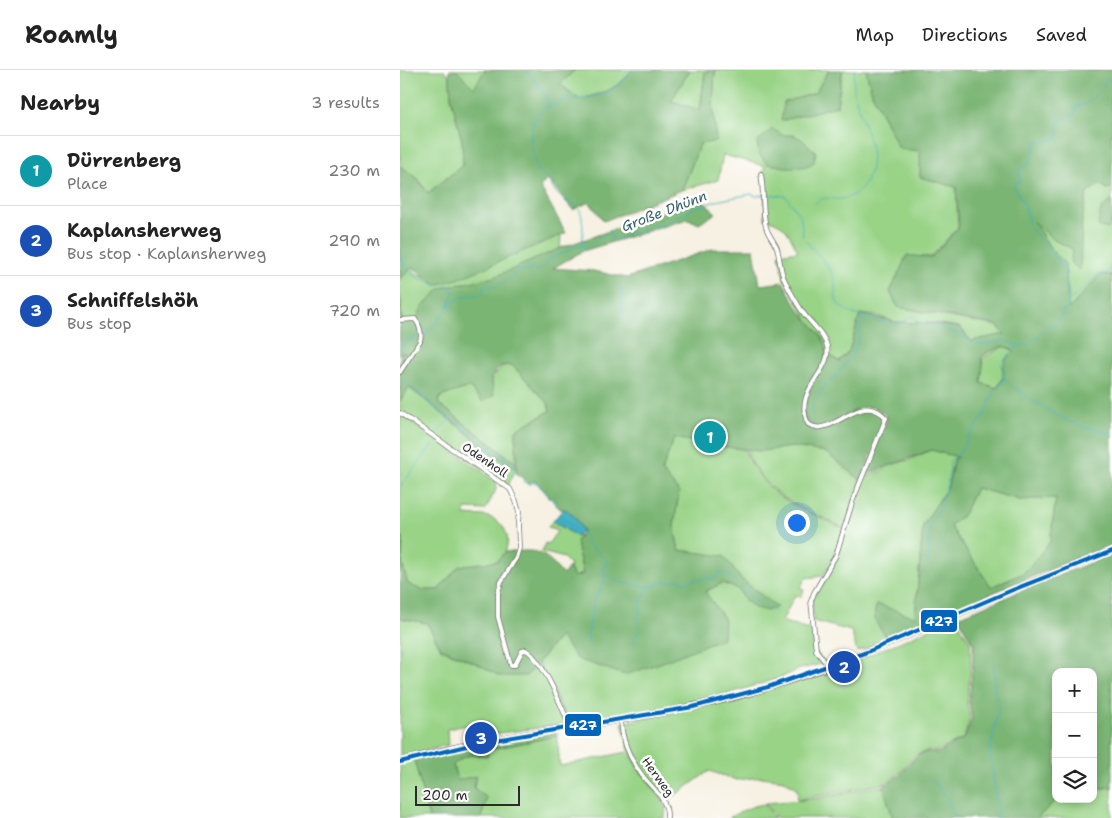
<!DOCTYPE html>
<html lang="en">
<head>
<meta charset="utf-8">
<style>
	:root { --surface:#fff; --page:#f6f6f6; --text:#222; --muted:#767676; --line:#e0e0e0; --accent:#d93025 }
	body { margin:0; font-family:"Shantell Sans",sans-serif; background:var(--page); color:var(--text) }
	.controls { position:absolute; right:15px; bottom:15px; display:grid; overflow:hidden; border-radius:10px; box-shadow:0 2px 8px #0003 }
	.controls button { width:45px; height:45px; display:grid; place-items:center; padding:0; border:0; border-bottom:1px solid var(--line); background:var(--surface); color:var(--text); font:25px sans-serif }
	.scale { position:absolute; left:15px; bottom:12px; width:105px; box-sizing:border-box; padding-left:5px; border:2px solid #2b2b2b; border-top:0; font-size:14px; line-height:18px; white-space:nowrap; color:#2b2b2b; -webkit-text-stroke:4px #fff; paint-order:stroke }
	.you { position:absolute; left:396px; top:452px; width:18px; height:18px; margin:-12px; border:4px solid #fff; border-radius:50%; background:#1a73e8; box-shadow:0 0 0 8px #1a73e833 }
	.badge { display:grid; place-items:center; width:32px; height:32px; border-radius:50%; background:var(--accent); color:#fff; font-size:16px; font-weight:700 }
	.pin { position:absolute; translate:-50% -50%; border:2px solid #fff; box-shadow:0 1px 5px #0006 }
	.list { margin:0; padding:0; list-style:none }
	h2 { display:flex; justify-content:space-between; align-items:center; height:65px; margin:0; padding:0 20px; font-size:21px }
	h2 small { font-size:16px; font-weight:400; color:var(--muted) }
	.list li { display:grid; grid-template-columns:32px 1fr auto; gap:15px; align-items:center; box-sizing:border-box; height:70px; padding:0 20px; border-top:1px solid var(--line) }
	.list b { display:block; font-size:19px; white-space:nowrap }
	.list p { margin:0; font-size:16px; white-space:nowrap; color:var(--muted) }
	.list em { font-size:16px; font-style:normal; color:var(--muted) }
	.icon { flex:none; width:28px; height:28px; fill:none; stroke:currentColor; stroke-width:2; stroke-linecap:round; stroke-linejoin:round }
	.map { position:relative; flex:none; width:712px; height:748px; overflow:hidden }
	header { display:flex; align-items:center; gap:30px; box-sizing:border-box; height:70px; padding:0 25px; background:var(--surface); border-bottom:1px solid var(--line) }
	header strong { font-size:24px }
	nav { display:flex; gap:28px; margin-inline-start:auto; font-size:18px }
	main { display:flex }
	aside { flex:1; background:var(--surface) }
	.map>svg:first-child { display:block }
</style>
</head>
<body>
<header>
<strong>Roamly</strong>
<nav><a>Map</a><a>Directions</a><a>Saved</a></nav>
</header>
<main>
<aside>
<h2>Nearby<small>3 results</small></h2>
<ul class="list">
<li><span class="badge" style="background:#0f9aa8">1</span><div><b>Dürrenberg</b><p>Place</p></div><em>230 m</em></li>
<li><span class="badge" style="background:#1a4fb4">2</span><div><b>Kaplansherweg</b><p>Bus stop · Kaplansherweg</p></div><em>290 m</em></li>
<li><span class="badge" style="background:#1a4fb4">3</span><div><b>Schniffelshöh</b><p>Bus stop</p></div><em>720 m</em></li>
</ul>
</aside>
<div class="map">
<svg width="712" height="748" viewBox="0 0 712 748">
	<rect width="100%" height="100%" fill="#fff"/>
	<filter id="ink" filterUnits="userSpaceOnUse"><feTurbulence type="fractalNoise" baseFrequency=".02" numOctaves="2"/><feDisplacementMap in="SourceGraphic" scale="10" xChannelSelector="R" yChannelSelector="G"/><feConvolveMatrix kernelMatrix="1 2 1 2 8 2 1 2 1" color-interpolation-filters="sRGB"/></filter>
	<filter id="wash" filterUnits="userSpaceOnUse"><feTurbulence type="fractalNoise" baseFrequency=".0096" numOctaves="4" result="noise"/><feDisplacementMap in="SourceGraphic" scale="20" xChannelSelector="R" yChannelSelector="G"/><feGaussianBlur stdDeviation="1.12" result="paint"/><feColorMatrix in="noise" values="0 0 0 0 0 0 0 0 0 0 0 0 0 0 0 0 0 1.4 0 .05"/><feComposite in="paint" operator="in"/></filter>
	<g filter="url(#wash)">
		<rect width="100%" height="100%" fill="#f6f1e2"/>
		<!-- green -->
		<path fill="#98d386" stroke="#627f58" d="M0 0H43L47 3 50 9 51 27 62 71 63 95 28 123 16 107 0 96Z
			M56 0H85L74 18Z
			M175 0H232C217 21 202 24 179 29L160 14Z
			M290 0H311L305 2 300 40 271 31Z
			M315 0H429L415 23 381 51 437 35 443 0H466L472 24 499 78 521 80 520 107 556 117 558 157 531 187 507 186 490 222 498 237 597 256 605 264 571 271 560 257 535 253 496 252 477 246 461 244 449 281 439 291 428 284 384 209 379 184 398 181C388 163 387 154 365 149V118L362 104 365 96 323 85 318 110 282 120 300 74 316 71 313 34Z
			M700 114 707 119 712 117V130L701 139 707 159 712 150V205H700L669 240 665 194 651 179 631 148 654 170 673 179 682 150 687 123Z
			M161 165 160 182 0 295V179L16 203 42 213 119 178Z
			M604 276 615 281 603 297V307L598 318 581 313 583 294 582 289Z
			M112 295 148 333 150 341 116 360V393L38 333 40 327 69 317 83 332 93 325 92 309 102 296Z
			M8 317 109 396 116 398 108 416 0 343V331Z
			M0 344 97 412 95 422 85 440 65 439V445C73 446 82 445 89 447 104 452 112 467 105 482 104 485 100 488 97 491L59 496 38 520H22L8 515 2 493 3 468 0 467Z
			M274 368 343 379C351 393 360 409 372 420 392 438 421 447 444 459L436 484 423 506 406 508 400 518 404 520 401 527 395 525 382 551 405 559H412L415 580 425 593 400 599 380 608 334 622 237 643 170 654 138 593 160 565 324 548 304 522 322 513 338 519 345 530 376 537 340 508 323 486 279 481 274 456 279 422 262 401Z
			M393 377 425 382 461 410 444 458C422 446 394 437 375 421 362 410 352 394 345 379L360 381Z
			M531 380 559 387 554 389 548 416 523 456 515 547 475 550 488 569 457 582 451 561 413 551 412 531 437 485 453 431 465 407 482 401 487 396 509 390Z
			M576 418 620 430 656 428 650 472 624 503 591 517 550 456 563 445Z
			M153 450 154 452 176 466 180 465 176 472 183 503 174 507 169 497 170 495 164 488 142 482 145 473 148 474 158 460 148 457Z
			M0 548 27 553 41 579 80 595 99 606 138 594 152 618 168 654 77 666 72 654 47 659 48 675 0 687Z
			M555 548 570 572 571 594 567 634 570 648 564 668 538 681H527L517 684 497 705 487 713 397 730 398 723 396 718 384 710 362 707 337 710 309 701 266 732 239 700 229 681 222 653C292 639 361 623 428 600 472 585 513 566 555 548Z
			M157 666 160 696 227 682 266 736 265 748H81L87 728 74 718 57 710 53 695C64 684 73 684 87 686L86 680Z
			M14 689 29 748H0V693Z
			M483 716 493 748H377L365 733 413 729Z
			M712 717V748H637L657 729H693V719Z
			M364 734 375 748H329C341 741 351 736 364 734Z"/>
		<!-- forest -->
		<path fill="#7ab573" stroke="#52704f" fill-rule="evenodd" d="M49 0H56L74 18 85 0H175L160 14 179 29C202 24 217 20 232 0H290L271 31 300 40 305 2 315 0 313 34 316 71 300 74 282 120 204 151 189 132 173 140 148 110 140 116 166 163 58 209 36 215 13 197 0 209V96L16 107 28 123 63 95 62 71 51 27Z
			M429 0H442L437 36 381 51 384 32 415 23Z
			M466 0H712V117L707 119 700 114 687 123 682 150 680 200 670 192 673 179 654 170 633 151 651 179 665 194 669 239 700 205H712V475L616 513 488 569C479 556 470 550 477 534L515 547 523 456 548 416 554 389 558 387 531 380 465 405 485 356 487 347C468 324 446 348 428 354 425 356 420 356 416 357 414 356 411 355 409 353 395 339 421 298 428 284L439 292 449 281 460 244 496 252 535 254 560 258 571 271 605 264 597 255 498 237 490 222 507 185 531 188 559 157 556 117 520 107V81L499 79 472 23ZM603 276 615 281 606 289 603 297V307L597 318 581 313 583 294 581 288 588 283ZM576 418 620 430 656 428 650 472 624 503 591 517 550 456 563 445Z
			M372 59 383 65H394L401 69 416 82 414 92C400 102 383 96 367 94L359 84 357 72Z
			M301 129 316 143 299 154 288 149 183 181 153 198 194 201 227 208 312 179H354L360 215 383 212C389 222 394 233 401 242 411 255 428 267 426 285 424 294 418 301 413 308 408 317 404 327 404 338 403 349 406 354 416 359L432 355 452 343 469 340 480 342 485 349 461 410 425 382 393 377 360 381 316 376 274 368 262 401 279 422 274 456 279 480 324 486 340 508 377 537 367 541 355 538 345 530 338 519 322 513 305 522 324 548 323 568 260 593 225 605 177 589 160 566 126 606H99L80 595 41 578 27 553 0 548V467H3L2 493 8 514 22 520H38L59 496 97 491 105 482C140 480 140 478 163 505L169 497 174 507 183 504 176 472 183 461C178 450 172 440 160 439L138 414 134 411 130 414 128 413 116 403 117 398 116 360 150 341 148 333 112 295 100 296 91 308 94 325 83 332 69 317 40 327 38 333 116 393V398L109 396 9 317 0 331V290L5 282 0 284V216L2 250 16 251 22 237 41 218 94 207 163 177Z
			M712 130V150L708 159 698 156 701 139Z
			M712 484V717L693 719V602H656V729H657L637 748H493L483 716 488 714 498 706 518 685 527 682 538 683 565 668 572 648 569 633 573 594V574L558 547Z
			M157 662V666L87 680 88 686C73 684 64 684 53 695L57 710 76 706 74 718 87 728 81 748H29L14 689Z"/>
		<!-- water -->
		<path fill="#41aec0" stroke="#366c76" d="M163 439 167 440 174 446 183 461 176 466 153 451Z"/>
		<g fill="none" stroke-linecap="round" stroke-linejoin="round">
			<!-- stream -->
			<path stroke="#41aec0" stroke-width="1" d="M125 0 139 15 150 36
				M415 134C423 124 430 130 440 129 448 129 458 123 463 116 490 78 445 38 455 0
				M406 171C416 183 429 194 434 208 437 217 432 230 441 237 456 248 476 250 494 255H497L512 246 521 254
				M182 177C183 167 185 141 176 136 170 132 162 128 156 123 150 115 148 107 138 102 132 83 124 55 143 39 147 36 153 36 158 35L161 30C191 28 214 28 232 0
				M0 185 6 199 14 206 38 216
				M221 216 223 246
				M43 217 49 215 54 223 48 237
				M669 231C679 223 689 214 698 204L707 203 712 195
				M534 254 539 258 555 262 577 275 605 270
				M608 272 621 276 629 274 649 255H654L658 252 660 246 663 244 662 241 668 238 669 221 661 195 630 157 625 136 614 117 616 112H620L619 99 630 94 637 71 648 72 658 67 659 51 670 45H674L677 36 688 33 704 16V12L707 9 712 10
				M0 277 3 276 7 270 26 264 48 238 62 226 80 225 84 221V216L88 215 96 217 106 210 110 206 114 205 116 199 128 201 131 198 138 201 151 188 178 177 188 176 205 164H211L212 169 215 171 224 165 241 161 252 155 259 156 293 139 316 131 351 124 356 126 367 124 386 126 401 148 403 167
				M613 281 617 275
				M2 308C6 311 9 316 13 319 15 321 18 321 20 323 23 325 23 330 27 332 42 343 57 353 72 364L73 368C77 371 81 376 85 378 95 383 110 388 115 399L113 406
				M604 308C615 320 655 346 671 352 684 358 699 359 712 364
				M410 345 413 334 425 316 439 303 453 282 458 269 462 249
				M35 364 48 351 50 346
				M123 412 131 414
				M134 413 136 412 152 430 156 431V435
				M0 417 33 374
				M182 462 187 470 186 473C194 479 200 484 207 491L203 499 204 504 223 514 231 513 238 516H254L264 511 270 512 278 509 285 512 306 508 313 510 321 502 329 505 336 511
				M528 492C531 479 526 471 529 458 530 453 533 451 535 447 542 432 551 408 550 391L558 385 569 366 585 344 593 324 601 315 604 308 601 294 611 282
				M342 516 354 530 375 542
				M188 573 189 569 187 564 189 562C189 550 194 540 194 529 200 523 205 513 204 504
				M234 574V570L239 560 237 548 240 543 241 528 244 527 249 516
				M594 594V617L599 636 590 681 598 743 597 748
				M534 711 547 728 555 748"/>
		</g>
	</g>
	<g filter="url(#ink)">
		<g fill="none" stroke-linecap="round" stroke-linejoin="round">
			<!-- minor casing -->
			<g stroke="#72706b" stroke-width="5.5">
				<path id="minor" d="M361 104C364 121 362 142 366 157 368 165 374 171 377 178 380 189 380 201 385 211 390 221 396 232 402 241 409 252 424 263 427 276 433 302 392 319 408 354 410 355 413 357 415 357 436 362 463 321 486 348L453 430 436 485 414 523 411 531 416 580 429 597
					M0 250 15 249C20 255 22 264 20 271L0 302
					M0 343 110 419 116 431 119 442 118 452 119 478 116 488 101 512 98 523V547L111 595H115L122 581 126 580C144 591 162 638 171 659
					M221 651C222 671 230 689 242 705 253 720 268 728 267 748"/>
			</g>
			<!-- primary casing -->
			<g stroke="#72706b" stroke-width="8">
				<path id="primary" d="M0 692C109 660 224 655 334 627 425 603 510 564 596 527 634 511 673 496 712 481"/>
			</g>
			<!-- minor -->
			<use href="#minor" stroke="#fff" stroke-width="4"/>
			<!-- primary -->
			<use href="#primary" stroke="#fff" stroke-width="5.5"/>
			<!-- bus-1 casing -->
			<g stroke="#fff" stroke-width="8">
				<path id="bus-1" d="M0 692 83 672 293 637 368 617 467 582 610 521 712 481"/>
			</g>
			<!-- bus-1 -->
			<use href="#bus-1" stroke="#0065bd" stroke-width="4"/>
		</g>
	</g>
	<g text-anchor="middle" stroke-width="5" stroke-linejoin="round" paint-order="stroke">
		<!-- street labels -->
		<g font-size="12" fill="#2b2b2b" stroke="#fff">
			<text transform="translate(85 390) rotate(34)" y="4">Odenholl</text>
			<text transform="translate(258 707) rotate(54)" y="4">Herweg</text>
		</g>
		<!-- water labels -->
		<g font-size="14" font-style="italic" fill="#345f67" stroke="#fff">
			<text transform="translate(264 141) rotate(-21)" y="5">Große Dhünn</text>
		</g>
	</g>
	<g stroke="#fff" stroke-width="2">
		<rect x="520" y="539" width="38" height="24" rx="5" fill="#0065bd"/>
		<rect x="164" y="643" width="38" height="24" rx="5" fill="#0065bd"/>
	</g>
	<g font-size="14" text-anchor="middle" font-weight="bold" fill="#fff">
		<text x="539" y="556">427</text>
		<text x="183" y="660">427</text>
	</g>
</svg>
<div class="controls">
<button>+</button>
<button>−</button>
<button><svg class="icon" aria-label="layers" viewBox="0 0 24 24"><path d="M12 4l9 5-9 5-9-5zM3 14l9 5 9-5"/></svg></button>
</div>
<div class="scale">200 m</div>
<div class="you"></div>
<div class="pin badge" style="left:310px;top:367px;background:#0f9aa8">1</div>
<div class="pin badge" style="left:444px;top:597px;background:#1a4fb4">2</div>
<div class="pin badge" style="left:81px;top:668px;background:#1a4fb4">3</div>
</div>
</main>
</body>
</html>
